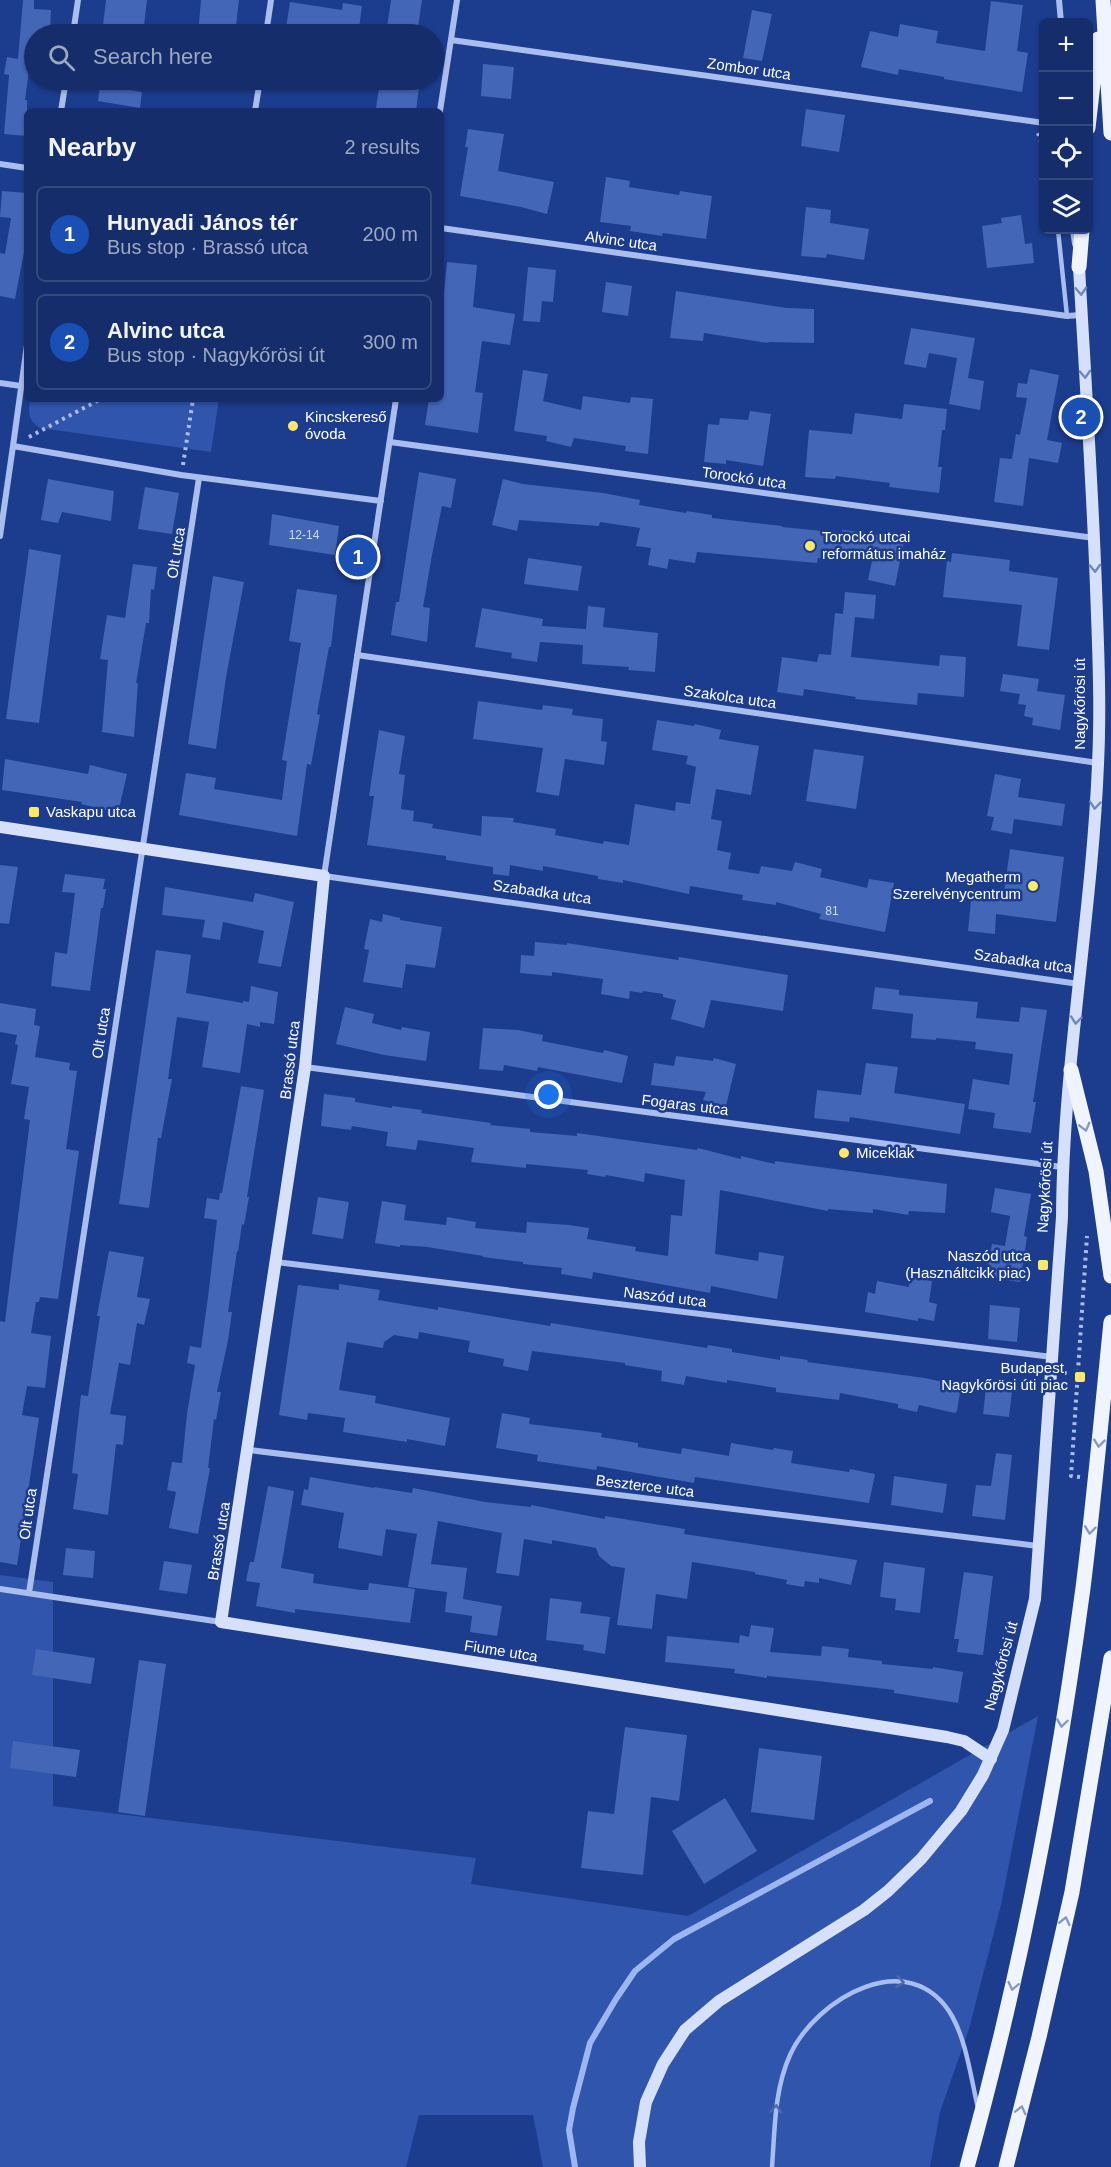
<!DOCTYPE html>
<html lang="en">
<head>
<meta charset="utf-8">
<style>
	:root { --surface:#152d6a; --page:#223972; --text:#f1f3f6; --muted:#9da8c1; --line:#34497e; --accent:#e797bd }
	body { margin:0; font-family:Helvetica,sans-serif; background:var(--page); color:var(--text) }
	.controls { position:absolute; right:18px; top:18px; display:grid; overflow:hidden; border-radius:9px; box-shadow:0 2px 4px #0004 }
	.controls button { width:54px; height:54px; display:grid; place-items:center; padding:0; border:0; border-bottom:2px solid var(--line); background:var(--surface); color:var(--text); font:30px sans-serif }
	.you { position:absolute; left:549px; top:1095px; width:21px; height:21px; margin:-15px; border:4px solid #fff; border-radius:50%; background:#1a73e8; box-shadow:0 0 0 9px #1a73e833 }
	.badge { display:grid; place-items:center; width:39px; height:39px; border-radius:50%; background:var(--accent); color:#fff; font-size:20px; font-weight:700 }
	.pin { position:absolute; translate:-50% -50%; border:3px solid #fff; box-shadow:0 2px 6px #0006 }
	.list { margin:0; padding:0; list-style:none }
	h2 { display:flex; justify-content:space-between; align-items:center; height:78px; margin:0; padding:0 24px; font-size:26px }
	h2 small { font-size:20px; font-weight:400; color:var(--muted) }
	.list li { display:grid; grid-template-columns:39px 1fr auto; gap:18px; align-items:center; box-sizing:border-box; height:96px; margin:0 12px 12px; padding:0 12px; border:2px solid var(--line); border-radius:9px }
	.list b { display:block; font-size:22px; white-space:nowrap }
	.list p { margin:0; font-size:20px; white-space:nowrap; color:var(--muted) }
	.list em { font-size:20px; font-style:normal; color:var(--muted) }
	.icon { flex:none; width:33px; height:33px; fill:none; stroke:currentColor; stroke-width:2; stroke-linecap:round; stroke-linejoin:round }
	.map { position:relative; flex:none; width:1111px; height:2167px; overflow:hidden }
	.search { position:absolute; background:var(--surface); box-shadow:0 2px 4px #0004; left:24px; top:24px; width:420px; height:66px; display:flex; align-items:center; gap:15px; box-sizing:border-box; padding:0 21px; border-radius:33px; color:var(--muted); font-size:22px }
	.panel { position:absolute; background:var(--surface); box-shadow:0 2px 4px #0004; left:24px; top:108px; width:420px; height:294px; border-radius:9px }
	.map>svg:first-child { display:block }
</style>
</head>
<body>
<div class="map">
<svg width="1111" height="2167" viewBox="0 0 1111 2167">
	<rect width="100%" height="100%" fill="#1c3c8e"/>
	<!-- green -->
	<path fill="#2f55ac" d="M30 399H219L211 452 40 428C28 421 28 412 30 399Z
		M0 1575 53 1582V1806L476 1858 471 1884 688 1916 1038 1716 1001 1905 969 2029 940 2112 930 2167H543L533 2115H419L406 2167H0Z"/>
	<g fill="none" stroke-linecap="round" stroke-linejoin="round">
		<!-- stream -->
		<path stroke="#9db6ef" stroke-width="6" d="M575 2167 569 2130 573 2108 590 2043 616 1999 635 1971 674 1939 930 1801"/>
	</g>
	<!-- building -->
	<path fill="#4466b6" d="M23 0H34V9L51 10 50 34H34L25 100H27V136L4 134 9 75 4 74 7 57 18 59Z
		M106 0H147L143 34H102Z
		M201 0H239L235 34H198Z
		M391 0H422L417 34H386Z
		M991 1 1023 5 1017 51 1028 53 1022 92 944 79V77L899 69 898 75 861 67 870 31 898 37 900 24 938 31 936 43 985 51Z
		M290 2 342 10 343 3 362 6 359 28 326 24 324 34 286 28Z
		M752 10 772 14 762 61 743 58Z
		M483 64 514 67 511 99 481 96Z
		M383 80H420L416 111H389L390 109 376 108 379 88H382Z
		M100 85 142 92 140 108 98 101Z
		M806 109 845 115 839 152 801 146Z
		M468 129 504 134 498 171 554 182 547 214 521 207 460 196 468 147H465Z
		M606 177 630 181 629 187 679 195 680 191 712 196 706 239 663 233 662 236 630 231 631 226 600 222Z
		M2 191 27 193V236L15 299 0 296V253L5 254 11 218 0 217Z
		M806 207 831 210 830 223 869 229 864 260 827 254 826 258 801 256Z
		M1021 215 1025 244 1032 243 1034 263 987 268 982 226 1002 223 1001 218Z
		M447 262 477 265 473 307 515 314 510 345 482 341 475 392 483 393 478 433 425 425 429 399H441V302L443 303Z
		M528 267 556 270 553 302 542 301 540 322 523 321Z
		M606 282 632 286 628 316 602 312Z
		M676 291 787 308 814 309V343L769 342 768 343 704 333 703 341 670 338Z
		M911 328 975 338 968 378 984 381 980 410 949 404 957 358 929 353 926 368 904 364Z
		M1030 369 1059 375 1047 440 1062 443 1058 463 1029 458 1023 506 994 502 1000 458 1012 459 1016 434 1020 435 1027 398 1016 397 1018 383 1027 384Z
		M523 370 548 374 543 401 581 410 583 396 630 403 631 397 653 399 648 454 625 451 626 446 574 438 571 447 546 441 547 436 514 431Z
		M904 404 947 409 945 430H942L938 467H942L939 493 889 487 890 483 836 476 835 479 805 477 809 430 852 434 855 413 902 419Z
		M750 411 771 414 763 466 726 460V464L704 462 708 424 719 425 720 418 748 420Z
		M419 472 456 479 451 508 442 506 432 555 423 607 430 608 427 642 391 635 396 602H399Z
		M48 479 114 491 111 521 62 512 58 523 41 520Z
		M503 479 523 484 603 493 640 500 639 505 686 513 687 511 712 515V518L782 526V527L842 533V530L862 532 904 541 895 586 868 580 872 561 818 558 817 563 697 552 695 563 669 559 667 569 648 565 651 548 636 546 640 528 600 522 599 526 519 520 517 531 492 525Z
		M145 487 179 493 172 534 138 529Z
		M272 514 339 526 335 555 269 545Z
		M29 549 61 555 39 723 6 719Z
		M952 553 1010 560 1009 571 1058 578 1049 650 1017 646 1022 605 943 597 947 561 951 562Z
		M528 558 582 566 578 591 524 584Z
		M133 564 157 567 154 590 151 589 149 623H146L136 683H138L134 737 102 732 108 660 100 659 107 615 125 618Z
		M213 576 244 582 226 677 216 749 188 744Z
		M297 589 337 595 331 647H329L317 714 320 715 311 765 307 764 297 836 179 815 186 773 216 778 214 789 282 800 287 761 282 760 301 643 289 641Z
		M845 592 876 595 874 619 855 617 851 657 939 666 940 655 966 657 964 697 918 693 917 705 855 699 856 697 804 689 803 696 777 692 782 657 817 662 819 654 831 655 835 613 843 614Z
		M588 606 605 608 603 627 658 633 655 672 628 670 629 667 582 664 583 645 540 642 537 662 511 658 512 653 475 647 482 608 543 619 542 626 586 629Z
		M1003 674 1039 679 1037 691 1065 695 1060 730 1032 725 1033 718 1024 716 1026 705 1018 704 1020 694 1000 691Z
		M478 701 542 710 543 705 573 709 572 715 603 719 601 741 607 742 604 765 565 759 559 796 536 792 543 748 473 739Z
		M657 720 694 726 695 724 721 730 719 739 759 746 751 795 716 789 711 819 722 821 717 850 731 853 728 869 759 874 761 866 792 871 795 862 822 869 820 877 867 888 869 879 894 883 885 932 819 919 821 914 776 902V905L742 900 743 895 690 886 689 894 623 880V883L598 879V876L543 866V871L510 865 509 876 493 874V867L446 860V856L367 845 374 796H369L379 730 405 736 399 774 405 775 401 809 414 811 413 821 433 824 432 828 481 836 482 816 514 818 513 822 556 829 555 835 603 844 604 841 629 845 635 804 675 811 676 802 690 804 696 767 686 764 688 756 652 750Z
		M814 749 864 756 856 809 806 801Z
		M5 759 88 774 90 765 127 774 118 813 81 804 82 802 2 790Z
		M995 774 1021 779 1018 797 1065 804 1062 826 1014 819 1012 834 991 830 994 817 987 816Z
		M1010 849 1064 857 1056 922 996 914 995 934 968 931 972 889 1004 892Z
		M0 865 18 867 9 924 0 923Z
		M65 874 105 879 103 889H106L103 908H101L90 991 51 986 55 952 67 954 75 893 62 892Z
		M165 887 253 902 255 893 294 902 281 967 258 963 264 931 223 922 220 940 202 937 205 920 162 915Z
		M383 914 400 918V920L442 927 435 968 406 964 402 988 363 982 369 950 364 949 370 919 382 922Z
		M535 942 567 945V943L678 960 679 957 788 975 783 1011 711 1000 704 1028 671 1019 676 1000 663 997V994L643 991 642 993 630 991 629 999 601 994 603 979 552 972V976L520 973 521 955 534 956Z
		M156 950 191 955 186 993 243 1003V1001L249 1002 251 986 278 992 274 1024 260 1022V1027L247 1024 240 1073 202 1067 209 1022 177 1017 168 1079H172L161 1138H158L149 1208 119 1204Z
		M875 987 899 990V995L978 1002 976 1018 1019 1022 1021 1007 1047 1010 1033 1102H1036L1031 1133 993 1128 995 1113 968 1109 973 1079 1009 1085 1013 1054 975 1049 976 1042 936 1038V1040L911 1038 913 1014 872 1009Z
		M0 1003 36 1009 34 1025 40 1026 35 1057 70 1063 69 1070 77 1071 66 1149 79 1151 58 1299 40 1297 39 1302H36L31 1333 51 1336 45 1388 27 1386 22 1415 39 1418 17 1565 0 1562V1321L5 1322 30 1120 24 1119 29 1087 11 1084 18 1045 15 1044 17 1035 0 1032Z
		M345 1007 374 1014 372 1023 401 1030 402 1027 430 1032 426 1061 384 1055 336 1044Z
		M483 1028 518 1030 543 1035 542 1041 603 1053 604 1050 628 1056 622 1083 538 1067 537 1071 504 1065 503 1071 479 1069Z
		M676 1056 713 1061 714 1058 736 1064 726 1106 703 1100 706 1092 651 1085 654 1063 674 1066Z
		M866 1063 898 1067 894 1093 965 1104 960 1134 850 1117 849 1122 814 1118 817 1090 861 1095Z
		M241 1086 264 1090 247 1197H249L244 1225 242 1224 238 1252 237 1251 228 1312H232L228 1340 217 1392H221L216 1420 214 1419 208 1468H210L198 1534 169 1528 176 1492 167 1490 172 1462 182 1463 187 1414 195 1365 187 1363 190 1346 201 1348 208 1297 217 1220 204 1218 207 1198 219 1200 220 1193H222Z
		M324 1094 355 1098V1102L392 1108V1106L422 1110 421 1113 491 1123 490 1125 530 1129V1132L577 1136V1133L697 1150 698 1148 741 1159V1156L775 1164V1161L947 1184 945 1213 909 1211 908 1215 873 1209V1213L828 1209V1211L720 1190 715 1254 758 1261 759 1252 784 1256 777 1299 711 1286 710 1293 593 1272 592 1279 561 1274 562 1268 523 1264V1262L483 1257V1256L427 1247 400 1245V1247L375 1243 382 1201 406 1205 404 1220 446 1225 447 1217 476 1222 475 1228 526 1233 527 1222 569 1225 589 1228 587 1239 636 1247 635 1251 668 1256 671 1215 682 1216 685 1180 645 1173 644 1182 606 1175 605 1177 587 1174 588 1170 526 1164V1168L471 1162 474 1148 418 1140 416 1150 386 1146 388 1132 352 1126 351 1130 321 1126Z
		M995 1188 1031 1194 1024 1236 1027 1237 1020 1282 986 1277 992 1244 1005 1246 1010 1216 991 1212Z
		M318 1197 349 1202 343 1239 312 1234Z
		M109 1251 144 1257 137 1297 150 1299 144 1325 137 1323 130 1365 119 1363 110 1414 126 1416 123 1445 116 1444 108 1515 73 1509 78 1474 72 1473 81 1395 88 1396 100 1316H97Z
		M910 1277 932 1281 929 1302 937 1304 934 1321 918 1318V1321L865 1312 868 1292 875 1294 877 1281 909 1287Z
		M339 1284 380 1290 378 1300 438 1310V1307L550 1326 551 1323 707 1348 708 1345 732 1349V1352L780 1360V1356L808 1360 807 1362 925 1378 961 1386 957 1411 955 1413 919 1405 917 1412 898 1408V1404L840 1393 839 1400 776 1392V1388L727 1380V1383L686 1376 684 1385 661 1381 662 1371 625 1365V1363L532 1351 528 1371 503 1366 504 1359 468 1352 470 1341 419 1332 418 1339 394 1335 384 1342 383 1348 347 1342 339 1390 376 1396 375 1403 450 1418 445 1446 407 1439V1442L343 1432 345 1418 308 1413 307 1420 279 1415 298 1285 339 1290Z
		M990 1305 1020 1308 1017 1342 988 1339Z
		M986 1388 1012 1391 1009 1417 983 1414Z
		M502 1413 530 1418 529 1424 602 1433 601 1437 638 1443V1447L681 1454 682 1448 729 1456 731 1443 773 1450 774 1448 793 1451 791 1463 849 1472 850 1469 875 1474 869 1503 695 1477 694 1483 597 1466 596 1470 537 1461 538 1455 496 1448Z
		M996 1453 1012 1455 1005 1520 972 1516 976 1485 991 1486Z
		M894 1476 947 1484 943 1513 891 1505Z
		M310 1477 374 1488V1487L412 1493 413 1488 485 1502 531 1507V1505L605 1519V1516L685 1529 684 1534 857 1560 851 1585 819 1578V1583L805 1581 804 1587 786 1584 787 1580 755 1574V1572L692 1562 687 1599 656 1594 652 1629 617 1625 625 1568 611 1566 599 1556 596 1548 552 1540V1544L524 1539 519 1576 496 1573 502 1533 438 1521 431 1564 467 1568 463 1599 502 1606 497 1636 470 1632 472 1616 445 1612 447 1592 408 1587 417 1534 386 1529 382 1556 338 1548 344 1513 301 1505 304 1489 308 1490Z
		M268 1486 294 1491 281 1568 314 1574 313 1583 361 1590H368L369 1583 415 1589 410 1623 295 1609V1613L256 1606 260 1583 246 1581 250 1562H254Z
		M66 1548 95 1551 93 1578 63 1575Z
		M164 1561 192 1565 187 1594 159 1590Z
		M884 1562 925 1568 920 1613 895 1610 896 1599 880 1597Z
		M964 1572 993 1576 983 1655 957 1652 959 1639H954Z
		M550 1598 582 1602 580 1613 610 1617 605 1654 583 1650 584 1645 546 1640Z
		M751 1625 774 1628 770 1652 821 1656 822 1646 849 1649 848 1657 882 1661V1664L933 1669V1667L963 1672 958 1703 894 1693V1690L818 1681 767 1676V1678L734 1673 735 1669 665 1662 667 1636 739 1643 740 1635 749 1637Z
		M36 1649 95 1658 91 1684 32 1675Z
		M139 1660 166 1664 145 1816 118 1812Z
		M625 1727 687 1735 679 1801 651 1797 643 1875 581 1868 588 1811 614 1814Z
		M13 1741 80 1750 76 1777 10 1768Z
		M759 1748 822 1756 814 1820 751 1812Z
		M725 1798 757 1851 704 1884 672 1831Z"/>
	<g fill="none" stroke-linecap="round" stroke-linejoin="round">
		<!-- path -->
		<path stroke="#aabeed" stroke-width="4" stroke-dasharray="3 4.5" stroke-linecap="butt" d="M1038 133 1041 142
			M29 437 101 399
			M183 465 193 399
			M1080 1477 1071 1476 1087 1236"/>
		<!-- lane -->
		<path stroke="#aabeed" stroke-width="4.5" d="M1058 230 1067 316
			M772 2167C775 2129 774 2091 790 2055 816 1998 910 1944 952 2016 967 2043 971 2079 978 2108"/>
		<!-- street -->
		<path stroke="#aabeed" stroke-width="6" d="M1059 0 1061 22
			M73 34 78 0
			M266 34 271 0
			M451 40 1044 123
			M61 111 66 80
			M255 111 260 80
			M440 111 457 0
			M0 164 27 168
			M441 228 1067 316 1081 315
			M1073 230 1075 244
			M27 345 13 446 181 475 381 501
			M0 383 21 386
			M396 399 324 876 1079 984
			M390 442 1094 538
			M0 536 13 446
			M357 655 1098 763
			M305 1067 1062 1167
			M276 1262 1052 1357
			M249 1450 1038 1546
			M0 1589 221 1622
			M29 1593 199 478"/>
		<!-- secondary -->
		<path stroke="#d6e0fa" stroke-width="12" d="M0 827 324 876 305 1067 221 1622 947 1737 964 1741 991 1759
			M640 2167 639 2142 646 2102 663 2064 685 2030 719 2001 864 1910 888 1891 921 1859 961 1811 983 1775 1003 1730 1035 1599 1062 1217C1063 1065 1092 915 1098 764 1101 705 1098 645 1096 587 1092 480 1085 373 1079 267"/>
		<!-- primary -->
		<path stroke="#f0f4ff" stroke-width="15" d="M1103 0 1111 133
			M1088 128 1098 39
			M1079 267 1082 230
			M1071 1070 1096 1171 1111 1276
			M967 2167C1020 1977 1057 1783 1083 1588 1094 1500 1102 1411 1111 1322
			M1006 2167 1039 2037 1072 1892 1111 1658"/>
	</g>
	<!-- one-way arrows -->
	<defs><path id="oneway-chevron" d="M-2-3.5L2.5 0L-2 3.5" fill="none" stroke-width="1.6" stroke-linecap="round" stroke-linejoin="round" transform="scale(1.5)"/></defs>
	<g stroke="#7086bf">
		<use href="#oneway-chevron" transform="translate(1081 291) rotate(87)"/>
		<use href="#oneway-chevron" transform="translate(1085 374) rotate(87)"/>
		<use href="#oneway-chevron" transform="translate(1095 568) rotate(88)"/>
		<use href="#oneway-chevron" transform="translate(1095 805) rotate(95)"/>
		<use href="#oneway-chevron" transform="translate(1076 1020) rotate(96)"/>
	</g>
	<g stroke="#8698c6">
		<use href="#oneway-chevron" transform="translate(1085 1127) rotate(76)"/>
		<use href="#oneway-chevron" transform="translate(1099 1443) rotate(96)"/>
		<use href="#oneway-chevron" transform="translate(1090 1530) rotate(97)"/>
		<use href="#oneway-chevron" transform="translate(1062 1723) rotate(98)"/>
		<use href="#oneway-chevron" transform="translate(1065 1921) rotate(-77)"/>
		<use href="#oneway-chevron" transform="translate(1013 1986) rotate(102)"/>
		<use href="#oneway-chevron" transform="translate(1021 2110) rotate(-76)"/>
	</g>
	<g stroke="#4e6aaf">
		<use href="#oneway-chevron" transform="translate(900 1982) rotate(7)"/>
		<use href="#oneway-chevron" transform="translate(776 2109) rotate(-86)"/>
	</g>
	<!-- markers -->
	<g fill="#fee967" stroke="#1c3c8e" stroke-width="2">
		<circle cx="293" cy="426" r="6"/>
		<circle cx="810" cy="546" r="6"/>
		<rect x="28" y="806" width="12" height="12" rx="3"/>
		<circle cx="1033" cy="886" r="6"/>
		<circle cx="844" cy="1153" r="6"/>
		<rect x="1037" y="1259" width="12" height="12" rx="3"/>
		<rect x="1074" y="1371" width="12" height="12" rx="3"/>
	</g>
	<g text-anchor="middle" stroke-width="5" stroke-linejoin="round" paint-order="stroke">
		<!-- number labels -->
		<g font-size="12" fill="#d0d9ed">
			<text x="304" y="539">12-14</text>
			<text x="832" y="915">81</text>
		</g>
		<!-- street labels -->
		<g font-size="15" fill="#fff" stroke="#1c3c8e">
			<text transform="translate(749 69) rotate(8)" y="5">Zombor utca</text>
			<text transform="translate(621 241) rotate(8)" y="5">Alvinc utca</text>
			<text transform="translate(744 478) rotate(8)" y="5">Torockó utca</text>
			<text transform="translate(176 553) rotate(-81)" y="5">Olt utca</text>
			<text transform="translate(730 697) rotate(8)" y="5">Szakolca utca</text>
			<text transform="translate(1080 704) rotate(-90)" y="5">Nagykőrösi út</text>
			<text transform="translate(542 892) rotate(8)" y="5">Szabadka utca</text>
			<text transform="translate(1023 961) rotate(8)" y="5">Szabadka utca</text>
			<text transform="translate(101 1033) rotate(-81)" y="5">Olt utca</text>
			<text transform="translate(290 1060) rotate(-83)" y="5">Brassó utca</text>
			<text transform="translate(685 1105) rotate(7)" y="5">Fogaras utca</text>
			<text transform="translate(1045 1187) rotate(-87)" y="5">Nagykőrösi út</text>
			<text transform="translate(665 1297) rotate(7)" y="5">Naszód utca</text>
			<text transform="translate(645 1486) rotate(7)" y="5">Beszterce utca</text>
			<text transform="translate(28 1514) rotate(-82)" y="5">Olt utca</text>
			<text transform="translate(219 1541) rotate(-81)" y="5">Brassó utca</text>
			<text transform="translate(501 1651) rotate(9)" y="5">Fiume utca</text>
			<text transform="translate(1001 1666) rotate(-75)" y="5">Nagykőrösi út</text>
		</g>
		<!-- poi labels -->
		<g font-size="15" fill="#fff" stroke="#1c3c8e" text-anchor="start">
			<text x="305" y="422">Kincskereső<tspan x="305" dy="17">óvoda</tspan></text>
			<text x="822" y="542">Torockó utcai<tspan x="822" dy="17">református imaház</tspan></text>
			<text x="46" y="817">Vaskapu utca</text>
			<text x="1021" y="882" text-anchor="end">Megatherm<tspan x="1021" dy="17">Szerelvénycentrum</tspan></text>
			<text x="856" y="1158">Miceklak</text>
			<text x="1031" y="1261" text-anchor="end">Naszód utca<tspan x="1031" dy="17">(Használtcikk piac)</tspan></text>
			<text x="1068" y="1373" text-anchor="end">Budapest,<tspan x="1068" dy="17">Nagykőrösi úti piac</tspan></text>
		</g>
	</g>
</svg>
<div class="controls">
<button>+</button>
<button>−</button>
<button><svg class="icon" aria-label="locate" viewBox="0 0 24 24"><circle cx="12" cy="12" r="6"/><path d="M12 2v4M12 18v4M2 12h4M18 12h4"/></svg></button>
<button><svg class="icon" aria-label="layers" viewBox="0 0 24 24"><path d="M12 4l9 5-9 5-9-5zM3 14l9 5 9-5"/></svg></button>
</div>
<div class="you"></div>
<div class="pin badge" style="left:358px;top:557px;background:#1a4fb4">1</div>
<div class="pin badge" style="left:1081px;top:417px;background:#1a4fb4">2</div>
<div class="search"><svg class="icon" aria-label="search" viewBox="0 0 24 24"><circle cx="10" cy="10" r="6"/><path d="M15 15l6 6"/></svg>Search here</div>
<section class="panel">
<h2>Nearby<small>2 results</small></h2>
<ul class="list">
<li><span class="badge" style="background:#1a4fb4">1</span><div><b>Hunyadi János tér</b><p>Bus stop · Brassó utca</p></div><em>200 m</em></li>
<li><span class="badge" style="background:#1a4fb4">2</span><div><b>Alvinc utca</b><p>Bus stop · Nagykőrösi út</p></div><em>300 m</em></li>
</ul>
</section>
</div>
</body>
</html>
